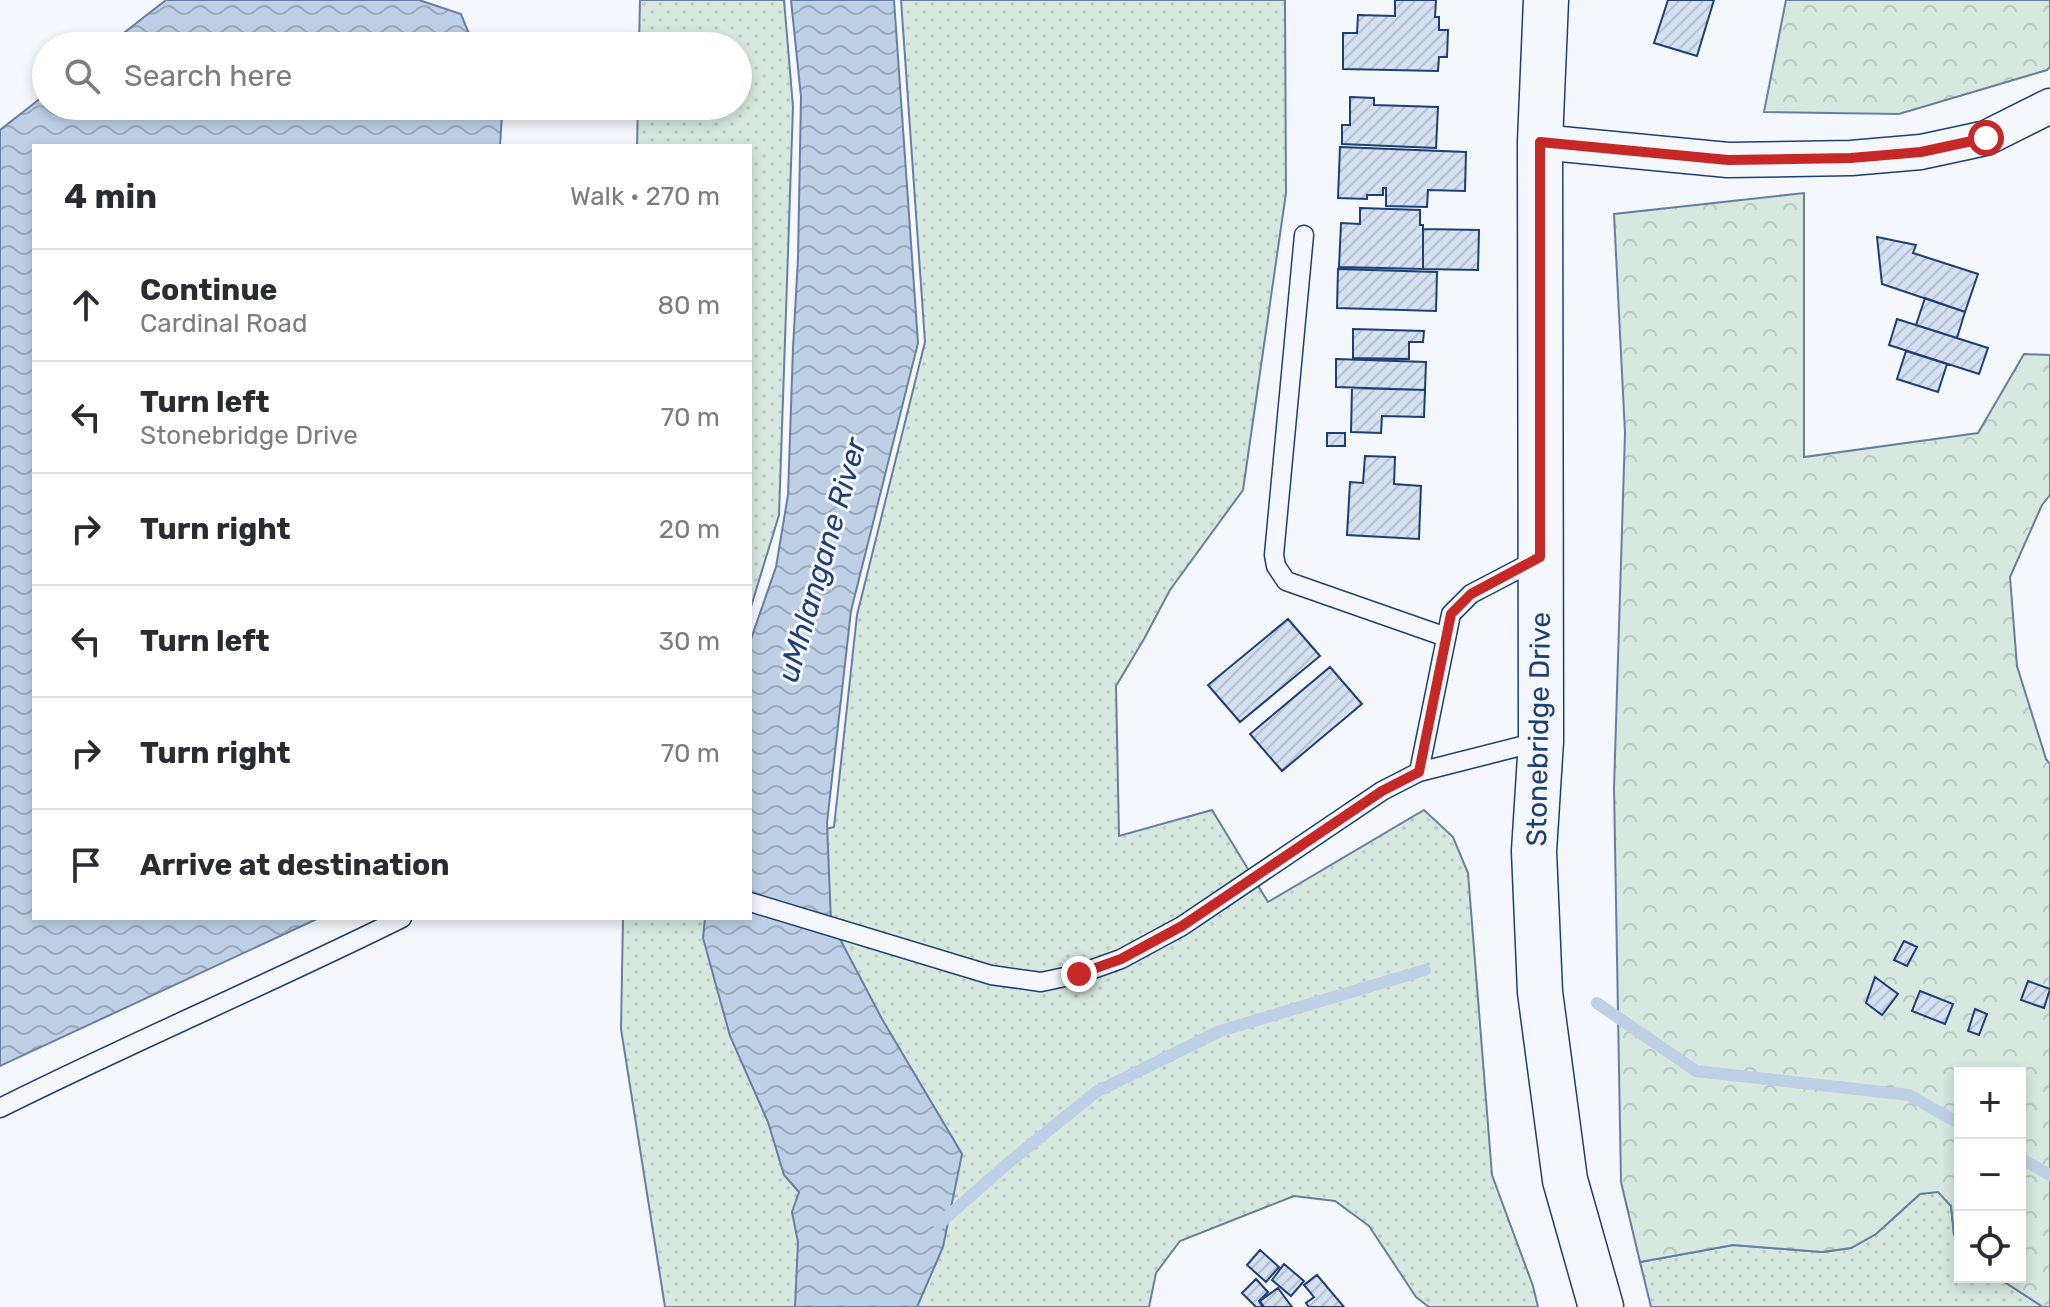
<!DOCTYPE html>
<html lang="en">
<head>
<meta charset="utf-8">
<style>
	:root { --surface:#fff; --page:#f7f7f7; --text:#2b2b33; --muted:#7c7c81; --line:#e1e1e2 }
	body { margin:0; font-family:Rubik,sans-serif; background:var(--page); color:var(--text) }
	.controls { position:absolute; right:24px; bottom:24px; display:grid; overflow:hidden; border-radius:0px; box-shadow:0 4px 12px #0003 }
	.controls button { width:72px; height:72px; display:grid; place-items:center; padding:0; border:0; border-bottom:2px solid var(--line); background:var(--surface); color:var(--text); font:40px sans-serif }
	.stop { position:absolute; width:24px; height:24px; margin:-18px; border:6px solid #c62828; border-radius:50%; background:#fff }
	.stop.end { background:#c62828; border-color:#fff; box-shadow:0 2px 8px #0008 }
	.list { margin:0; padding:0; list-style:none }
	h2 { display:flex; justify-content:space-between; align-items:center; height:104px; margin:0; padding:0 32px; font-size:34px }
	h2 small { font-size:26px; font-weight:400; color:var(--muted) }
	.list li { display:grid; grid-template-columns:52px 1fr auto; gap:24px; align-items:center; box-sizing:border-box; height:112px; padding:0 32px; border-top:2px solid var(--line) }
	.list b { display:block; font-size:30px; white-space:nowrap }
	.list p { margin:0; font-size:26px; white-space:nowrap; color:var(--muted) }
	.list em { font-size:26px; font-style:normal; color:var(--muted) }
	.icon { flex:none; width:44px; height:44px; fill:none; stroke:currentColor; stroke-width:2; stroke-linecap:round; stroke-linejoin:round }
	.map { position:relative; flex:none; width:2050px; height:1307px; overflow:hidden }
	.search { position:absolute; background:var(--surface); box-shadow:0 4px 12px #0003; left:32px; top:32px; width:720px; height:88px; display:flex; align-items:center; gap:20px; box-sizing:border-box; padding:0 28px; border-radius:44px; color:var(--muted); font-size:30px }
	.panel { position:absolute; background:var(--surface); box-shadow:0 4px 12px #0003; left:32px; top:144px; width:720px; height:776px; border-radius:0px }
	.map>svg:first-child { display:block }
</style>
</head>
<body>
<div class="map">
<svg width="2050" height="1307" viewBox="0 0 2050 1307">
	<defs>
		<pattern id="grass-dots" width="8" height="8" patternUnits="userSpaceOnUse" patternTransform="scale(2)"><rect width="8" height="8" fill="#d7e8df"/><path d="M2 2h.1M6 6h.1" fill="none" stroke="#b8c8c3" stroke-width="1.8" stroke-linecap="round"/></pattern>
		<pattern id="forest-crowns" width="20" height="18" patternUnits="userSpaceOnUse" patternTransform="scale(2)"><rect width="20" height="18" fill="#d7e8df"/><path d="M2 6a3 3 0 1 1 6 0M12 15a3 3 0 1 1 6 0" fill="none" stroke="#b8c8c3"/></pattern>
		<pattern id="water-waves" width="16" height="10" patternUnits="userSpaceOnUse" patternTransform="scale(2)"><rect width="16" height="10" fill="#bed0e5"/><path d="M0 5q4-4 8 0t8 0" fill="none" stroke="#9aaabe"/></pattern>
		<pattern id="building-hatch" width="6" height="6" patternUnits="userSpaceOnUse" patternTransform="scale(2)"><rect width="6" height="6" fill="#d5e0f0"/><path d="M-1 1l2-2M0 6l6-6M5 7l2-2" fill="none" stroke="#b6c1d1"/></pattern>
	</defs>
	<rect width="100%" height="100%" fill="#f4f7fb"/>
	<!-- grass -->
	<path fill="url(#grass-dots)" stroke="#687fa3" stroke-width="2" d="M640 0H784L793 107 779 515 750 610V146H637L638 106H738V46H639Z
		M901 0H1285L1286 193 1243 490 1170 590 1144 639 1116 686 1119 836 1212 810 1268 902 1424 810 1453 837 1468 873 1492 1175 1533 1286 1538 1307H1429L1416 1297 1369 1226 1335 1201 1294 1196 1180 1241 1156 1273 1149 1307H665L621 1029 623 918H750V847L834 827 857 615 925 342Z
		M1939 1191 1951 1206 1954 1234 1960 1241V1277H1997L2043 1307H1651L1640 1262 1733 1245 1822 1252 1851 1248 1876 1234 1920 1194Z"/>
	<!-- forest -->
	<path fill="url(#forest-crowns)" stroke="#687fa3" stroke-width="2" d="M1786 0H2050V67L2047 70 1899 114 1764 112Z
		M1804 193V457L1978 433 2024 354 2050 355V495L2042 505 2010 577 2017 666 2046 759 2050 764V1307H2043L1997 1277H2020V1073H1960V1241L1954 1235 1951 1206 1938 1192 1920 1194 1876 1234 1851 1248 1822 1252 1733 1245 1640 1262 1621 1182 1614 788 1625 433 1614 214Z"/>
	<!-- water -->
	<path fill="url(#water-waves)" stroke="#687fa3" stroke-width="2" d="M166 0H419L461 14 474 46H107Z
		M791 0H894L918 343 851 611 827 823 831 922 882 1019 962 1154 943 1247 917 1307H795L798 1242 792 1212 799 1192 784 1175 768 1122 730 1036 703 938 705 918H750V642L776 567 788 495 793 348 798 258 801 97Z
		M46 94V106H498L502 115 500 146H34V918H319L0 1066V130Z"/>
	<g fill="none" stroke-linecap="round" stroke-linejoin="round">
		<!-- stream -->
		<path stroke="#bed0e5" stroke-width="12" d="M1597 1003 1696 1071 1909 1095 1960 1124
			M2020 1158 2050 1175
			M939 1224 1007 1164 1096 1092 1220 1031 1425 970"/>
	</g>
	<!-- building -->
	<path fill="url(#building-hatch)" stroke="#1d3f73" stroke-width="2" d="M1395 0H1436L1435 17H1439V30H1448L1447 57H1439L1438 71 1343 69V33H1357L1358 15 1395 16Z
		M1668 0H1714L1697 56 1654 43Z
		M1350 97 1374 98V105L1438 107 1436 148 1342 144V125H1350Z
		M1340 147 1466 152 1465 191 1428 190 1427 207 1386 206V188H1383V195H1367V199L1338 198Z
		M1360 208 1420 210V225H1423V269L1339 267 1341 223 1360 224Z
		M1423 229 1479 230 1478 270 1423 269Z
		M1877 237 1916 245 1913 253 1978 274 1965 312 1882 284Z
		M1338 269 1437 272 1436 311 1337 308Z
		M1925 298 1965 312 1957 338 1916 325Z
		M1897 319 1988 348 1979 374 1889 345Z
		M1353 329 1424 331 1423 342H1409V359L1353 358Z
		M1906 351 1947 364 1938 392 1897 379Z
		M1336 359 1426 362 1425 390 1336 387Z
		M1352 388 1425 390 1424 417 1382 416 1381 433 1351 432Z
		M1327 433H1345V446H1327Z
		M1365 456 1395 457 1394 484 1421 486 1419 539 1347 535 1350 482 1363 483Z
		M1288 619 1320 656 1240 722 1208 685Z
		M1330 667 1362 704 1282 771 1250 734Z
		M1904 941 1917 947 1907 966 1894 960Z
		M1875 977 1898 994 1882 1015 1866 1003Z
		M2028 981 2050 989 2044 1008 2021 1000Z
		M1920 991 1953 1004 1945 1024 1912 1011Z
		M1975 1009 1987 1014 1979 1035 1968 1031Z
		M1260 1250 1279 1267 1266 1282 1247 1265Z
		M1284 1264 1304 1281 1291 1296 1272 1280Z
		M1317 1275 1344 1307H1309L1306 1303 1314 1297 1304 1285Z
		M1256 1279 1268 1292 1259 1301 1262 1306 1260 1307H1256L1242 1293Z
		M1278 1288 1292 1307H1264L1260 1301Z"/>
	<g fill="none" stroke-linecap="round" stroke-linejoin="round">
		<!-- service casing -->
		<g stroke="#1d3f73" stroke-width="21">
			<path id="service" d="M1304 235 1274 555 1276 566 1286 581 1446 637
				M1419 772 1451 614 1471 594 1538 559
				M750 902 991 975 1041 982 1079 974 1121 959 1182 926 1382 791 1419 772 1541 741
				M0 1108C132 1042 269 984 402 918"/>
		</g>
		<!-- minor casing -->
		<g stroke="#1d3f73" stroke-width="37">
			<path id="minor" d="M1540 142 1728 160 1851 158 1921 152 1986 138 2050 106"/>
		</g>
		<!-- tertiary casing -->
		<g stroke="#1d3f73" stroke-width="47">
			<path id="tertiary" d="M1546 0 1540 142 1541 741 1534 851 1540 992 1565 1180 1601 1307"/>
		</g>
		<!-- service -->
		<use href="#service" stroke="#f4f7fb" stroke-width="18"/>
		<!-- minor -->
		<use href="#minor" stroke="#f4f7fb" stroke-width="34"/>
		<!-- tertiary -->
		<use href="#tertiary" stroke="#f4f7fb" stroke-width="44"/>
	</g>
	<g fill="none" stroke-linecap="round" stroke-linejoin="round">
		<!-- route -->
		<path stroke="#c62828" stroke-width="10" d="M1079 974 1121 959 1182 926 1382 791 1419 772 1451 614 1471 594 1540 557V142L1728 160 1851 158 1921 152 1986 138"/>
	</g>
	<g text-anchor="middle" stroke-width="6" stroke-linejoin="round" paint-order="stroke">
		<!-- street labels -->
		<g font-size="28" fill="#1d3f73" stroke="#f4f7fb">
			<text transform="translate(1538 729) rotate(-89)" y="10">Stonebridge Drive</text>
		</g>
		<!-- water labels -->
		<g font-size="30" font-style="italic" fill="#1d3f73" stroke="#f4f7fb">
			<text transform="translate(822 560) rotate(-74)" y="10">uMhlangane River</text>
		</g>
	</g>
</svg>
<div class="controls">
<button>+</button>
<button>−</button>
<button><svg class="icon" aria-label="locate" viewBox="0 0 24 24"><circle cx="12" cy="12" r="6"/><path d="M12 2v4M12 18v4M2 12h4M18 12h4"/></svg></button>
</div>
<div class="stop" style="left:1986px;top:138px"></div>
<div class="stop end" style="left:1079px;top:974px"></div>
<div class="search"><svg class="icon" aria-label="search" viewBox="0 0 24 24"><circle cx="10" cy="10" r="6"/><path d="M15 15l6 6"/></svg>Search here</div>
<section class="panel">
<h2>4 min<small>Walk · 270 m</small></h2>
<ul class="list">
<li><svg class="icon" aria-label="ahead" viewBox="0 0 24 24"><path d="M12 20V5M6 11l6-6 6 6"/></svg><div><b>Continue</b><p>Cardinal Road</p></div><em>80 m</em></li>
<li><svg class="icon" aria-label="left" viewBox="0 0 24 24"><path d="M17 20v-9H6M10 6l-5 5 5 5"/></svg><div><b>Turn left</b><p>Stonebridge Drive</p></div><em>70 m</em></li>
<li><svg class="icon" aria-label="right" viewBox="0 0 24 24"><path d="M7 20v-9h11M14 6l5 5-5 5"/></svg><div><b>Turn right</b></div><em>20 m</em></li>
<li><svg class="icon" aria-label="left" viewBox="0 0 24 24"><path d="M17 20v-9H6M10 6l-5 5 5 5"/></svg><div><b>Turn left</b></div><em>30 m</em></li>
<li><svg class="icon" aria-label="right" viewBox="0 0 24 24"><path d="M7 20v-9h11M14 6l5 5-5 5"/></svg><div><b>Turn right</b></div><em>70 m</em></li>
<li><svg class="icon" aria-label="arrive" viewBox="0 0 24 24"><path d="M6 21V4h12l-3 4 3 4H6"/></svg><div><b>Arrive at destination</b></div></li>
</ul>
</section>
</div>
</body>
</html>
